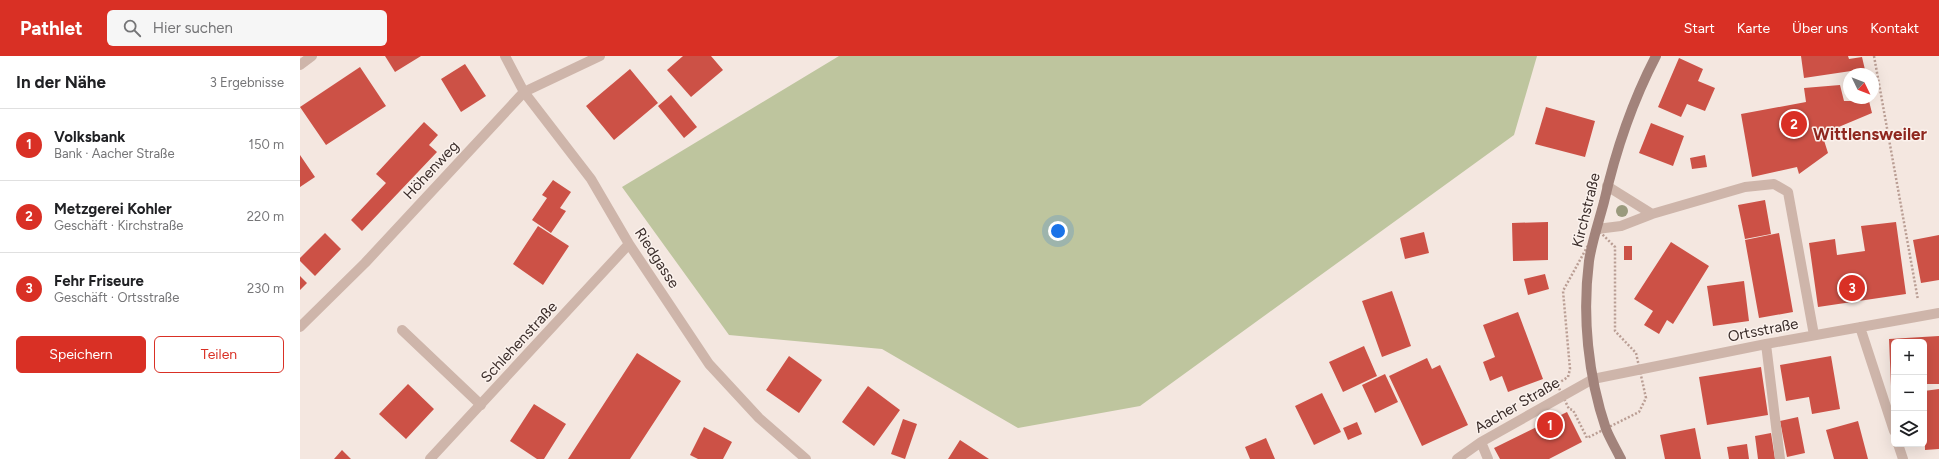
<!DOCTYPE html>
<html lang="de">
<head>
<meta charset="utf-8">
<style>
	:root { --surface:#fff; --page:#f6f6f6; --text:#202124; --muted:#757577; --line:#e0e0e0; --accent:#d93025 }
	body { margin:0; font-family:Figtree,sans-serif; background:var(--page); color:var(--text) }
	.controls { position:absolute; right:12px; bottom:12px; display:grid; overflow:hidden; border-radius:6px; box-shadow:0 4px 16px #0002 }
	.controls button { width:36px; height:36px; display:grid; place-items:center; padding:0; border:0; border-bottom:1px solid var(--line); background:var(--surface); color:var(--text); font:20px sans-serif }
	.compass { position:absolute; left:1543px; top:12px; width:36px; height:36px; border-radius:50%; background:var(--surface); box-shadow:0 4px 16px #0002; rotate:133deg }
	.you { position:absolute; left:758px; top:175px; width:14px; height:14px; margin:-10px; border:3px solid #fff; border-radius:50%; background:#1a73e8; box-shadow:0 0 0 6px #1a73e833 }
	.badge { display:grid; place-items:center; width:26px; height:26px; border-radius:50%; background:var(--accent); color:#fff; font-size:13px; font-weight:700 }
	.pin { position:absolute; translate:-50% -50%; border:2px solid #fff; box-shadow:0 1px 4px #0006 }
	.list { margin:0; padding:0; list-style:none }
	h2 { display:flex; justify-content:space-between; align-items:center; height:52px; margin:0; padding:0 16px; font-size:17px }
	h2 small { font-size:13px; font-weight:400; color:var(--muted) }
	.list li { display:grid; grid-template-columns:26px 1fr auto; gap:12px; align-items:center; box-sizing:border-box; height:72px; padding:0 16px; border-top:1px solid var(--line) }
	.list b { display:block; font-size:15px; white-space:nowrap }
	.list p { margin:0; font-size:13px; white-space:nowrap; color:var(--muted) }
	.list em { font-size:13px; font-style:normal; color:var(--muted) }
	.actions { display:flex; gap:8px; padding:12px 16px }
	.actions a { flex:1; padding:9px 0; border:1px solid var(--accent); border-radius:6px; text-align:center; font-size:14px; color:var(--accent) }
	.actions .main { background:var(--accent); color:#fff }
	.icon { flex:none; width:22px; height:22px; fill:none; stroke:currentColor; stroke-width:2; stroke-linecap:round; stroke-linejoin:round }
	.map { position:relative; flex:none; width:1639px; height:403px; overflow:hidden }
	header { display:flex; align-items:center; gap:24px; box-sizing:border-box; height:56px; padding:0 20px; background:var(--accent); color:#fff }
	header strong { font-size:19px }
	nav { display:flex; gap:22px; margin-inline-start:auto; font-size:14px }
	.search { width:280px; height:36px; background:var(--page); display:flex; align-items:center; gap:10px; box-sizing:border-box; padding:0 14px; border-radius:6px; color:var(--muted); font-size:15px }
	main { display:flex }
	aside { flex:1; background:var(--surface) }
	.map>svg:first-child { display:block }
</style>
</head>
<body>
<header>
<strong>Pathlet</strong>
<div class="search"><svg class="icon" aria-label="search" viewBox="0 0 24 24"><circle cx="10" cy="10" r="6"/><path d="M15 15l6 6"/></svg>Hier suchen</div>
<nav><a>Start</a><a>Karte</a><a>Über uns</a><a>Kontakt</a></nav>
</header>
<main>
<aside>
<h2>In der Nähe<small>3 Ergebnisse</small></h2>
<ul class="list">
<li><span class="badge">1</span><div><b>Volksbank</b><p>Bank · Aacher Straße</p></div><em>150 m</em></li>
<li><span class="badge">2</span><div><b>Metzgerei Kohler</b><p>Geschäft · Kirchstraße</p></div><em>220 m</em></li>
<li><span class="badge">3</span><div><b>Fehr Friseure</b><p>Geschäft · Ortsstraße</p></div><em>230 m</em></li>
</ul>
<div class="actions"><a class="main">Speichern</a><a>Teilen</a></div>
</aside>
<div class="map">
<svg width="1639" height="403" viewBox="0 0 1639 403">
	<rect width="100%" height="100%" fill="#f4e7e0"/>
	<!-- green -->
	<path fill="#bec59e" d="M539 0H1237L1214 79 840 350 718 372 582 293 429 279 322 131Z"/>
	<!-- building -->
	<path fill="#cc5146" d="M85 0H121L95 16Z
		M383 0H411L423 14 391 41 367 14Z
		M1501 0H1548L1549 3 1562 1 1566 18H1551V15L1504 22Z
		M1379 2 1403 13 1398 25 1415 32 1405 55 1387 48 1381 61 1358 51Z
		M165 8 186 40 161 56 141 23Z
		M60 11 86 50 26 89 0 51Z
		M330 13 358 47 314 84 286 50Z
		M1540 29 1544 45H1569L1572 57 1522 78 1528 97 1499 118 1497 111 1452 121 1441 58 1506 46 1504 32Z
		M371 39 397 71 384 82 358 50Z
		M1246 51 1295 65 1285 101 1235 88Z
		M124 66 138 79 129 89 137 96 62 175 51 164 86 127 76 118Z
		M1351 67 1384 80 1373 110 1339 97Z
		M0 99 15 121 0 131Z
		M1405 99 1407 111 1392 113 1390 102Z
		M253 124 271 136 260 152 266 155 251 177 232 164 247 142 242 139Z
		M1465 144 1471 178 1445 183 1438 149Z
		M1248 166V204L1213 205 1212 167Z
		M1596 166 1606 238 1518 251 1509 187 1535 183 1537 199 1565 195 1561 170Z
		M238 170 269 190 243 229 213 208Z
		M1124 176 1129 197 1105 203 1100 182Z
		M25 177 41 193 15 220 0 205V202Z
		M1479 177 1493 256 1459 262 1445 184Z
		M1639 179V224L1621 227 1613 184Z
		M1371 186 1409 210 1373 268 1367 264 1359 278 1344 269 1353 255 1334 243Z
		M1324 190H1332V204H1324Z
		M1245 218 1249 233 1228 239 1224 223Z
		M0 220 7 227 0 234Z
		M1444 225 1449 265 1413 270 1407 230Z
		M1092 235 1111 290 1082 301 1062 245Z
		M1218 256 1243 323 1208 336 1202 320 1190 325 1183 306 1195 301 1183 269Z
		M1639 280V328H1624V286H1594V330H1591L1589 283Z
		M1064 290 1077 320 1043 336 1029 306Z
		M337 297 381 325 330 403H268Z
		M489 300 522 324 499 357 466 334Z
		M1531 300 1540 353 1512 358 1509 341 1486 345 1480 309Z
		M1127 302 1132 313 1140 309 1168 369 1122 390 1089 320Z
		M1461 311 1468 359 1407 369 1399 321Z
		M1085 318 1098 346 1075 357 1062 329Z
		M108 328 134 353 106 383 79 358Z
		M568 330 600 354 574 390 542 366Z
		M1639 333V393L1625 394 1624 335Z
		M1022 337 1041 376 1014 389 995 350Z
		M234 348 266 368 244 403H237L210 385Z
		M1267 356 1282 386 1249 403H1200L1194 392Z
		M1498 361 1505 397 1487 401 1480 365Z
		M603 363 617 368 605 403 591 398Z
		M1558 365 1568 403H1534L1526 374Z
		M1057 366 1062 378 1048 384 1043 372Z
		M404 371 432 386 423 403H398L390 399Z
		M1395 372 1401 403H1365L1360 379Z
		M1471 377 1475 403H1458L1455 380Z
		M966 382 975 403H950L945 391Z
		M660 384 689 403H648Z
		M1447 388 1449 403H1429L1427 391Z
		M42 394 51 403H34Z"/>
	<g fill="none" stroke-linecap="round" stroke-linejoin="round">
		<!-- path -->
		<path stroke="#ba9e94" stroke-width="2.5" stroke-dasharray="2 2" stroke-linecap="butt" d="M1574 0 1618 244
			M1297 173 1315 191V275L1336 297 1346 342 1339 356 1287 382 1273 354 1269 353 1257 328 1268 321 1270 313 1263 235Z"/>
		<!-- lane -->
		<path stroke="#ceb5aa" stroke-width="10" d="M102 274 181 349"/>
		<!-- street -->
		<path stroke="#ceb5aa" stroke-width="10" d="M205 0 224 36 291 123 329 188 409 308 459 362 506 403
			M0 9 12 0
			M1307 130 1352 158
			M1297 173 1321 170 1352 158 1445 131 1474 128 1488 136 1514 279
			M0 271 65 207 224 36 300 0
			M1560 271 1594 375
			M1466 288 1480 403
			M1181 386 1188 403
			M1598 388 1603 403
			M130 403 329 188
			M1157 403 1181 386 1293 323 1466 288 1639 257"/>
		<!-- secondary -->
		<path stroke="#a2837b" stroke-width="10" d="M1321 403C1316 393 1310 383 1306 373 1288 320 1282 260 1289 205 1292 185 1299 165 1304 146 1316 93 1331 48 1356 0"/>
	</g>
	<!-- trees -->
	<circle fill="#9a9a7d" cx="1322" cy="155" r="6"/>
	<g text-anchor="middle" stroke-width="3" stroke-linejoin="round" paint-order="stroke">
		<!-- street labels -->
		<g font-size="15" fill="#3b2d2a" stroke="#fbf2ed">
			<text transform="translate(131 114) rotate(-47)" y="5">Höhenweg</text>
			<text transform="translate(1286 154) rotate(-76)" y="5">Kirchstraße</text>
			<text transform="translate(357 202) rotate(57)" y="5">Riedgasse</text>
			<text transform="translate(1463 274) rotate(-11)" y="5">Ortsstraße</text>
			<text transform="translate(219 286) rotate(-47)" y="5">Schlehenstraße</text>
			<text transform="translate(1217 349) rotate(-30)" y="5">Aacher Straße</text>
		</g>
		<!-- quarter labels -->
		<g font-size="17" font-weight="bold" fill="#8f271f" stroke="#fbf2ed">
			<text x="1570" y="84">Wittlensweiler</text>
		</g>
	</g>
</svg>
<div class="controls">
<button>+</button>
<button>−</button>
<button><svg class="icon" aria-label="layers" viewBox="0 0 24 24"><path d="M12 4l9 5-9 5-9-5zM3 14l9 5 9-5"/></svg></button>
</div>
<svg class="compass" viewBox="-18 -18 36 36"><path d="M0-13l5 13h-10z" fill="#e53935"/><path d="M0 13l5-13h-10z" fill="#757577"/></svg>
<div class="you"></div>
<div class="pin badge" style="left:1250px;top:369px">1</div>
<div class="pin badge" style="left:1494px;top:68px">2</div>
<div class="pin badge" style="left:1552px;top:232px">3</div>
</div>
</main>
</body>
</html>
